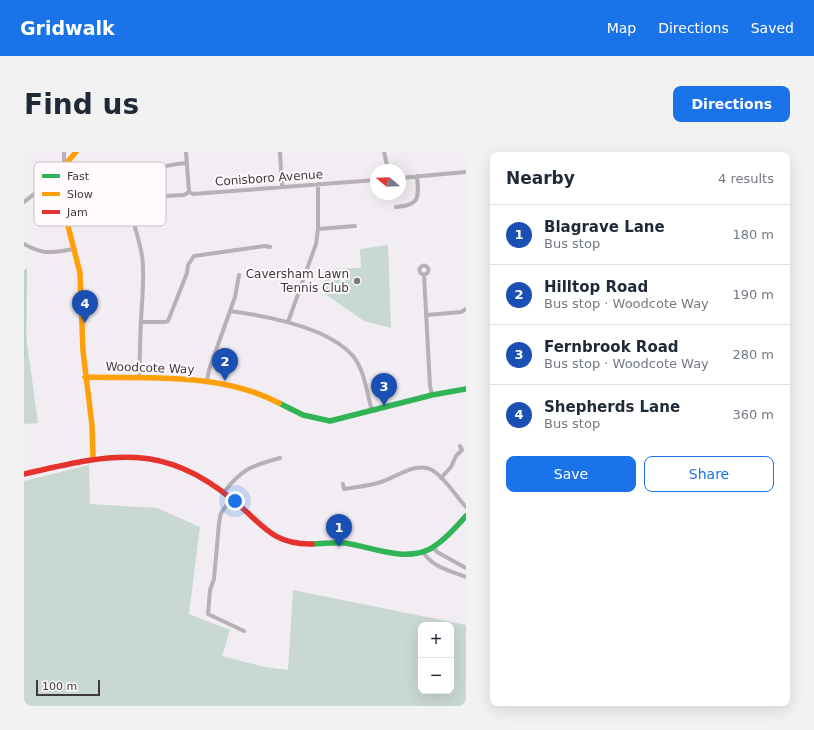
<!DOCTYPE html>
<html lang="en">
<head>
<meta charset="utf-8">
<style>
	:root { --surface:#fff; --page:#f2f2f3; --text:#1f2937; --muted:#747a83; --line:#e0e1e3; --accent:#1a73e8 }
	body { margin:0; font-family:"DejaVu Sans",sans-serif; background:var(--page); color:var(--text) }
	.controls { position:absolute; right:12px; bottom:12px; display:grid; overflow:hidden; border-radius:8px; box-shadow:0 4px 16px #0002 }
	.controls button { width:36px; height:36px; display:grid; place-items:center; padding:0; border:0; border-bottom:1px solid var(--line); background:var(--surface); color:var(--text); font:20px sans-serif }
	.compass { position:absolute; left:346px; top:12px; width:36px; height:36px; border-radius:50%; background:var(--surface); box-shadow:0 4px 16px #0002; rotate:289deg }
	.scale { position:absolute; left:12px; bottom:10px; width:64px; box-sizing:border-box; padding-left:4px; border:2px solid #3d393d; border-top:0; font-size:11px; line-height:14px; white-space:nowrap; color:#3d393d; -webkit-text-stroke:3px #fefafe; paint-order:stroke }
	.you { position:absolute; left:211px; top:349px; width:14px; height:14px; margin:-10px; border:3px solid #fff; border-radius:50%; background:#1a73e8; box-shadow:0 0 0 6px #1a73e833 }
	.badge { display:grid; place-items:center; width:26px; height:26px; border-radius:50%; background:var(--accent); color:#fff; font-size:13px; font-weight:700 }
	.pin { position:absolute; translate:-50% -33px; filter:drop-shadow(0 1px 2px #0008) }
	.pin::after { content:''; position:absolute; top:21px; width:14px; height:12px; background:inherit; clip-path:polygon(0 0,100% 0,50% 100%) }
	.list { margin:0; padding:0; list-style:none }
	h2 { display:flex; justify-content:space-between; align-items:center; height:52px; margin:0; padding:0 16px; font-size:17px }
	h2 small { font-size:13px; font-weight:400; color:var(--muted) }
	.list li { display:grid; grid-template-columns:26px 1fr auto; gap:12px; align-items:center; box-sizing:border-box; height:60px; padding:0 16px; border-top:1px solid var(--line) }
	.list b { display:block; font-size:15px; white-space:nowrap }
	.list p { margin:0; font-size:13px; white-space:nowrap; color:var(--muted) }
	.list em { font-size:13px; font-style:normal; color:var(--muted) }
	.actions { display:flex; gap:8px; padding:12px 16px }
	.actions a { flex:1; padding:9px 0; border:1px solid var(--accent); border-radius:8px; text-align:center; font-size:14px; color:var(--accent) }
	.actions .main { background:var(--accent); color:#fff }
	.map { position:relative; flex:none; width:442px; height:554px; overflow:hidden; border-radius:8px }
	header { display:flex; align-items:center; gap:24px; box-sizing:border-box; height:56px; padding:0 20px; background:var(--accent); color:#fff }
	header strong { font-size:19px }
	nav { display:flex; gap:22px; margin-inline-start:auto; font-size:14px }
	.intro { display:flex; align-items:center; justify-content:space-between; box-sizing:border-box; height:96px; padding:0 24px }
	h1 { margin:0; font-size:28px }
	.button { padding:10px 18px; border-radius:8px; background:var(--accent); color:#fff; font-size:14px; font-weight:700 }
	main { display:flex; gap:24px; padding:0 24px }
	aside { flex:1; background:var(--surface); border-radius:8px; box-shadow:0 4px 16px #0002 }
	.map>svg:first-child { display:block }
</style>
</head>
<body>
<header>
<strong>Gridwalk</strong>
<nav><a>Map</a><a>Directions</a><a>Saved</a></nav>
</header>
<div class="intro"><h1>Find us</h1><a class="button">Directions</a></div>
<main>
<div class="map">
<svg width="442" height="554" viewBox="0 0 442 554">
	<rect width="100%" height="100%" fill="#f2edf2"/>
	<!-- green -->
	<path fill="#c9d8d0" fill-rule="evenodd" d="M364 93 367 176 340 169 301 142 300 117 337 116 336 97Z
		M0 168 14 271 0 272Z
		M65 313 66 352 133 356 176 375 165 462 206 478 198 504 241 515 264 518 269 438 442 473V554H0V329ZM397 473H427V539H397Z"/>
	<!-- forest -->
	<path fill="#b9d3c5" d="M3 117 2 209 0 205V118Z"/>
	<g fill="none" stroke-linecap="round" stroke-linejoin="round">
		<!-- street -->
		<path stroke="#b6b1b5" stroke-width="4" d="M40 0V13
			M162 0 165 40
			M256 0 258 34
			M360 0 364 18
			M376 26 442 20
			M140 44 160 43 165 40 169 42 352 28
			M0 50 28 28
			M372 55C396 53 395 46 393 24
			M294 77 331 74
			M0 92C21 104 28 100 51 97
			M395.5 118a4.5 4.5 0 1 1 9 0a4.5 4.5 0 1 1-9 0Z
			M400 123 406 234 408 243
			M206 159C243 164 304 175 329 204 341 219 343 242 348 259
			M403 163 437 160 442 157
			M117 170H141L144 169 163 121 164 113 170 104 241 94 246 95
			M264 170 292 92 294 77V32
			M115 226C116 207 116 187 117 168 118 147 121 124 118 104 115 83 103 61 110 41 118 17 141 13 162 11
			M183 229 185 218 211 145 215 123
			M417 326 427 315 432 304 438 298 436 294
			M319 332 320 337C333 335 345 334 357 330 373 325 395 307 411 320 423 329 432 344 442 355
			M199 341C219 316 227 314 256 306
			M207 347 197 361 195 371 190 427 186 438 184 462 220 479
			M409 395 413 400 442 416
			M399 400C408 415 427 419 442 425"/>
		<!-- fast -->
		<path stroke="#30b455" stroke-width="5.5" d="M255 251 279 263 306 269 408 243 442 237
			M288 392C299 392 310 390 321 391 348 395 380 410 406 397 420 389 431 376 442 364"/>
		<!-- slow -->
		<path stroke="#ff9f0a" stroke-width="5.5" d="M52 0 28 28 32 49 43 70 56 121 59 199 68 273 69 306
			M61 225C126 227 196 220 255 251"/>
		<!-- jam -->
		<path stroke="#e5322d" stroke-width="5.5" d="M0 322C84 303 136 288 209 348 237 370 247 393 288 392"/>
	</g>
	<!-- markers -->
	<circle fill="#7c787c" stroke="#fefafe" stroke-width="1.5" cx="333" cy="129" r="4"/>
	<g text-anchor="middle" stroke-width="4" stroke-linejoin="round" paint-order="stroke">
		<!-- street labels -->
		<g font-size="12" fill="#3d393d" stroke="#fefafe">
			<text transform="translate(245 26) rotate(-4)" y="4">Conisboro Avenue</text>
			<text transform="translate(126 216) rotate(2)" y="4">Woodcote Way</text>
		</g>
		<!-- poi labels -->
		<g font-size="12" fill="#3d393d" stroke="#fefafe" text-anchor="end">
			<text x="325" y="126">Caversham Lawn<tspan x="325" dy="14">Tennis Club</tspan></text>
		</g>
	</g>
	<!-- legend -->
	<rect x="10" y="10" width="132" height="64" rx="6" fill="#fefafe" stroke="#c4c0c4" stroke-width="1"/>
	<rect x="18" y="22" width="18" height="4" fill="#30b455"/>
	<rect x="18" y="40" width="18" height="4" fill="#ff9f0a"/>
	<rect x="18" y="58" width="18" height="4" fill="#e5322d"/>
	<g font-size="11" fill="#3d393d">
		<text x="43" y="28">Fast</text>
		<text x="43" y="46">Slow</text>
		<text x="43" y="64">Jam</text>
	</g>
</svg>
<div class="controls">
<button>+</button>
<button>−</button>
</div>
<svg class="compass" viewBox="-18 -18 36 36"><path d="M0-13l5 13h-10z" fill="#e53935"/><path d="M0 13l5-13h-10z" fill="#747a83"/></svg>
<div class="scale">100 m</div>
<div class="you"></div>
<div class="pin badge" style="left:315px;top:395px;background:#1a4fb4">1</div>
<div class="pin badge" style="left:201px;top:229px;background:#1a4fb4">2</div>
<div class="pin badge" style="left:360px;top:254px;background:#1a4fb4">3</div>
<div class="pin badge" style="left:61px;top:171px;background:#1a4fb4">4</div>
</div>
<aside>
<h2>Nearby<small>4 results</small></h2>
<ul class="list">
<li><span class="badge" style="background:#1a4fb4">1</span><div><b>Blagrave Lane</b><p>Bus stop</p></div><em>180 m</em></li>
<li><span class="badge" style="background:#1a4fb4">2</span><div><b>Hilltop Road</b><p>Bus stop · Woodcote Way</p></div><em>190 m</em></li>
<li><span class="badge" style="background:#1a4fb4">3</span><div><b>Fernbrook Road</b><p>Bus stop · Woodcote Way</p></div><em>280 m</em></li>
<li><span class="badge" style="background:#1a4fb4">4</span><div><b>Shepherds Lane</b><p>Bus stop</p></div><em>360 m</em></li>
</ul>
<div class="actions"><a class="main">Save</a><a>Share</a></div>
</aside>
</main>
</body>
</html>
